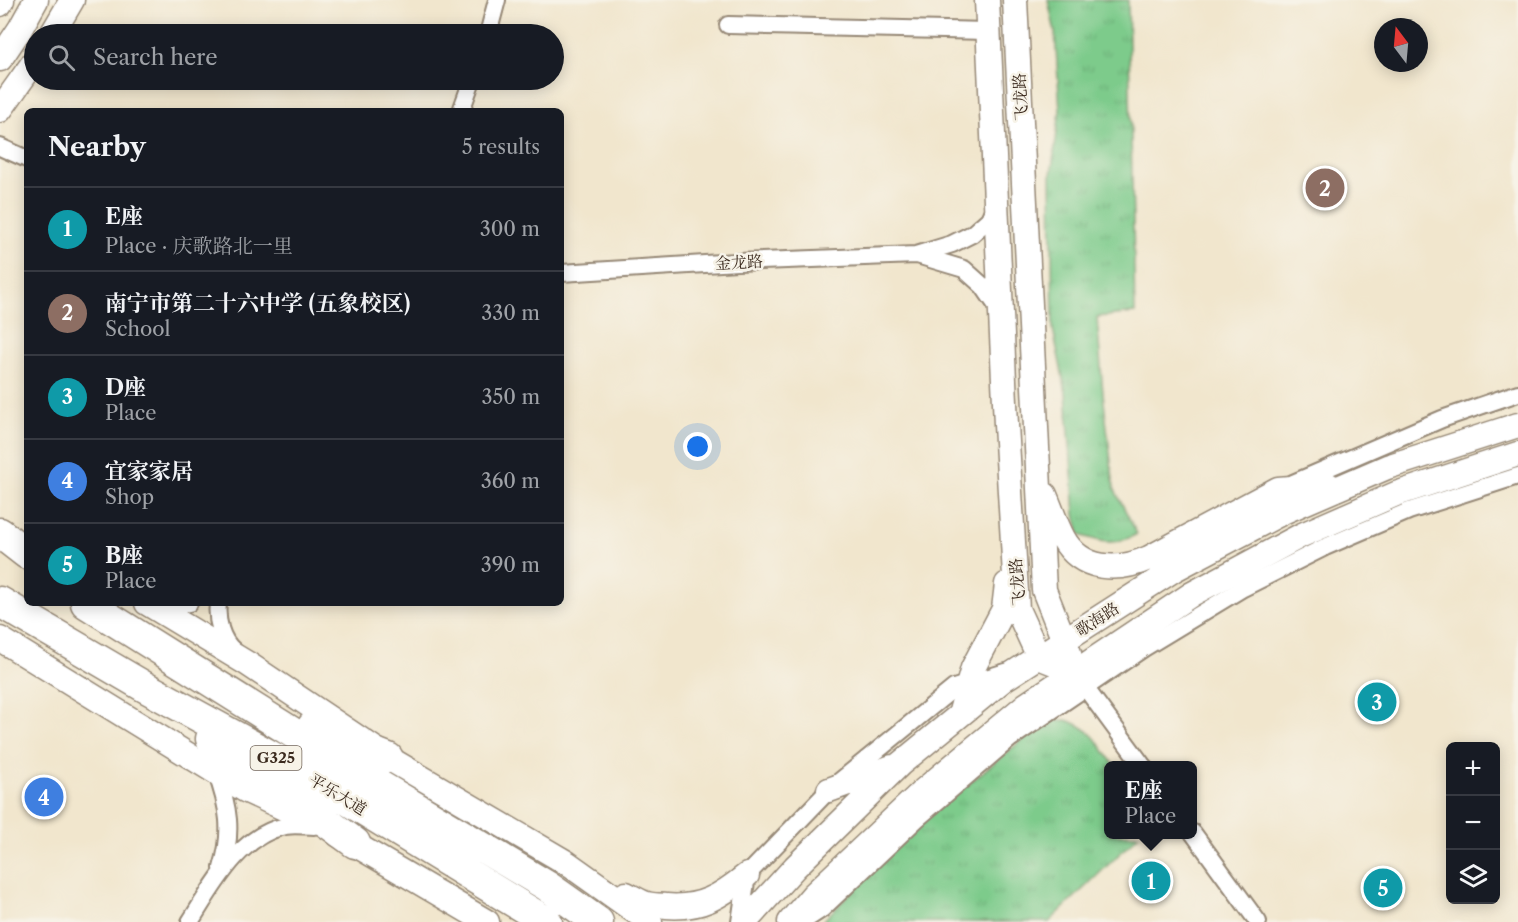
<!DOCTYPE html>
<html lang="en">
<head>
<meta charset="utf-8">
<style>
	:root { --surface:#171b24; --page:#20242c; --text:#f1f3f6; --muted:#9ea1a6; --line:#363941; --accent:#d1495b }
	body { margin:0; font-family:"Libre Caslon Text","Noto Serif SC",serif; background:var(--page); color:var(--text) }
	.controls { position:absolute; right:18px; bottom:18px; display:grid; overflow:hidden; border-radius:9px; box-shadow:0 3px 15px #0003 }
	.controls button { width:54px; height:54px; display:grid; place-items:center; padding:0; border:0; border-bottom:2px solid var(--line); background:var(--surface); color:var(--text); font:30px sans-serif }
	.compass { position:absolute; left:1374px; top:18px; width:54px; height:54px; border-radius:50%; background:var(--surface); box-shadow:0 3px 15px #0003; rotate:344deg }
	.you { position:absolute; left:698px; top:447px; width:21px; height:21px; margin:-15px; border:4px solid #fff; border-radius:50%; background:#1a73e8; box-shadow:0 0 0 9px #1a73e833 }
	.badge { display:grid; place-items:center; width:39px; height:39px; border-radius:50%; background:var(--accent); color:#fff; font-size:20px; font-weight:700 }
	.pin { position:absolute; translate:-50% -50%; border:3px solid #fff; box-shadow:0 2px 6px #0006 }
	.popup { position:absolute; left:1104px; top:761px; width:93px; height:78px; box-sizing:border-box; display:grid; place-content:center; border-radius:9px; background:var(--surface); filter:drop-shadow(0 2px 4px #0005); font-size:20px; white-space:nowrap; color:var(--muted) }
	.popup b { font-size:22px; color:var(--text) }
	.popup::after { content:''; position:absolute; left:50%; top:100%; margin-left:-12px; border:12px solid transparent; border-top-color:var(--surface) }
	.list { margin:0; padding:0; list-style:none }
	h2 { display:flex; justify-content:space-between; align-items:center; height:78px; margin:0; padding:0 24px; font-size:26px }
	h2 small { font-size:20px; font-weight:400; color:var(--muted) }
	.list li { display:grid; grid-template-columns:39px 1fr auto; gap:18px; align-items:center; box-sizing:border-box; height:84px; padding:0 24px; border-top:2px solid var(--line) }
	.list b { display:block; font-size:22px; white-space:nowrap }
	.list p { margin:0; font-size:20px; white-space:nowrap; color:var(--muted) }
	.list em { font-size:20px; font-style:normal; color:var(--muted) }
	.icon { flex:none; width:33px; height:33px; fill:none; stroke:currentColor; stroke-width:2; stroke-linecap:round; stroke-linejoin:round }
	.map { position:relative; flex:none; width:1518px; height:922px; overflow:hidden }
	.search { position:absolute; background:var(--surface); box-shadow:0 3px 15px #0003; left:24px; top:24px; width:540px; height:66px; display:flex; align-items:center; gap:15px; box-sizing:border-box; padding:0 21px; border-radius:33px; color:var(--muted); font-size:22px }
	.panel { position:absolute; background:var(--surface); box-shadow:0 3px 15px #0003; left:24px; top:108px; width:540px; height:498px; border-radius:9px }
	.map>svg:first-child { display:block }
</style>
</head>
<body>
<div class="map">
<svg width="1518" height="922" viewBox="0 0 1518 922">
	<defs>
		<pattern id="grass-tufts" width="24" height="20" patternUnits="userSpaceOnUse" patternTransform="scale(1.5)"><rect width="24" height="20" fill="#7dcb8b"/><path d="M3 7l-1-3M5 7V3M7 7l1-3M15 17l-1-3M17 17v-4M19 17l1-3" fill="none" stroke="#6dae78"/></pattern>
	</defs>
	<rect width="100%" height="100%" fill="#f7f3e8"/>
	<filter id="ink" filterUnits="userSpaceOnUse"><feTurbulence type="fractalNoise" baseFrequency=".0167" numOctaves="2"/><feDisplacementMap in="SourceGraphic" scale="12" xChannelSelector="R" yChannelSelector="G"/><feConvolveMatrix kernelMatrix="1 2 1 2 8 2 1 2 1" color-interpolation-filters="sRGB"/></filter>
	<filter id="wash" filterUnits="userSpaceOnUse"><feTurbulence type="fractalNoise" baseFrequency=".008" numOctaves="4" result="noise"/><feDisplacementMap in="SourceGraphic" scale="24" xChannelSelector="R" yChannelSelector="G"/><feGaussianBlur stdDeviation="1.35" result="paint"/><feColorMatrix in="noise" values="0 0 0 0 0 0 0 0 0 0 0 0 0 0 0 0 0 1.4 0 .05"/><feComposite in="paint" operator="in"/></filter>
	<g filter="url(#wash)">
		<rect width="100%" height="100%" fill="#f1e6cd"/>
		<!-- grass -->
		<path fill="url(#grass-tufts)" stroke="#5c7a54" stroke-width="1.5" d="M1048 0H1128L1135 313 1097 317 1103 393 1114 488 1137 534C1115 546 1103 543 1080 535L1075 514 1066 393 1053 329 1051 175 1060 111 1055 32Z
			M1066 720C1093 728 1099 744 1114 765L1109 766V834L1139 835 1049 922H822L913 829 1038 727 1053 721Z"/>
	</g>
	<g filter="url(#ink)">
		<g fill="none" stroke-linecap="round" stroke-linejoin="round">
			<!-- street casing -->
			<g stroke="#968876" stroke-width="20">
				<path id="street" d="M728 25 988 31
					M488 34 497 0
					M461 111 472 80
					M0 147 27 159
					M917 255 964 269 983 286 1001 312
					M561 273 737 262 916 255 952 244 972 234 989 219 996 203
					M1293 483 1442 419 1518 393
					M218 603C216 620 221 640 234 651
					M155 604 169 607 189 603
					M1079 679 1143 766
					M216 772C229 807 233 832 222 868
					M1193 833 1258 922
					M190 922C213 886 239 835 286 826 294 824 305 826 314 826
					M740 922 747 875 829 790 954 688 1006 672
					M802 922 822 909 917 819 1010 739 1144 648 1243 588 1325 547 1409 511 1518 476"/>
			</g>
			<!-- secondary casing -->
			<g stroke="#968876" stroke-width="27">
				<path id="secondary" d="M987 0 1006 425 1017 609 1039 657 1054 663
					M1015 0 1044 590 1069 653
					M0 4 2 0
					M52 34 72 0
					M0 59 20 29 36 0
					M0 110 34 62
					M1045 495C1051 509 1056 525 1063 538 1081 571 1118 572 1149 558L1278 489 1329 485
					M147 603 248 664 388 758 567 863 650 922
					M0 639 245 790 303 817
					M960 715 973 668 1004 609 1007 584
					M829 790 892 767
					M339 835 487 922
					M626 894C633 897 640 902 647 904 653 906 660 905 666 906 701 909 721 896 747 875
					M745 922 795 867 900 764 1004 679 1175 569 1285 511 1387 467 1518 425
					M790 922 813 895 924 790 1026 705 1192 594 1302 535 1396 494 1518 454"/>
			</g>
			<!-- highway casing -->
			<g stroke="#968876" stroke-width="33">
				<path id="highway" d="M0 533 27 554
					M0 602 145 687 313 779 547 922
					M86 603 325 753 547 886 598 922
					M313 726 328 735 388 758
					M211 739C257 776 308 807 355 843"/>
			</g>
			<!-- street -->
			<use href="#street" stroke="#fff" stroke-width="16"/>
			<!-- secondary -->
			<use href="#secondary" stroke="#fff" stroke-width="24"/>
			<!-- highway -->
			<use href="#highway" stroke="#fff" stroke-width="30"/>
		</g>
	</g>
	<g text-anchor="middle" stroke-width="5" stroke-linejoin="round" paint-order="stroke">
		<!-- shield labels -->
		<rect fill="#f7f3e8" stroke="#73665b" stroke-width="1.5" x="250.5" y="746" width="51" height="24" rx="4.5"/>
		<g font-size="15" font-weight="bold" fill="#3b2a1e">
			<text x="276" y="763">G325</text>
		</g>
		<!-- street labels -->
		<g font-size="16" fill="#3b2a1e" stroke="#f7f3e8">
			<text transform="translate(1020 97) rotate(-93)" y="6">飞龙路</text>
			<text transform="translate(739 262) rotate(-3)" y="6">金龙路</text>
			<text transform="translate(1017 582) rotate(-95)" y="6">飞龙路</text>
			<text transform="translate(1097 619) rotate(-33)" y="6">歌海路</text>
			<text transform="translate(338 794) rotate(31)" y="6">平乐大道</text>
		</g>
	</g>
</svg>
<div class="controls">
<button>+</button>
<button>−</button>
<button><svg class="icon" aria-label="layers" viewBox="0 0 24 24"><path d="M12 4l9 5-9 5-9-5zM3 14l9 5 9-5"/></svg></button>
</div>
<svg class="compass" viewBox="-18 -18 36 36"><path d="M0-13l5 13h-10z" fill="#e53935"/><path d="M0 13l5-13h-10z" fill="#9ea1a6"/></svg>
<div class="you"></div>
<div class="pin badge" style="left:1151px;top:881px;background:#0f9aa8">1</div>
<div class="popup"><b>E座</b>Place</div>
<div class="pin badge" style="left:1325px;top:188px;background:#8d6e63">2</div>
<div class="pin badge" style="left:1377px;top:702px;background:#0f9aa8">3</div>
<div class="pin badge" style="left:44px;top:797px;background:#3f7fe0">4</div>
<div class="pin badge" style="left:1383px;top:888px;background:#0f9aa8">5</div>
<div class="search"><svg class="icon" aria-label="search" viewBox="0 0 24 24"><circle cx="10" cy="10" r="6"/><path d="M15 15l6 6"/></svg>Search here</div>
<section class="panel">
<h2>Nearby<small>5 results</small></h2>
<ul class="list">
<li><span class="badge" style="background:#0f9aa8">1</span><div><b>E座</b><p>Place · 庆歌路北一里</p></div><em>300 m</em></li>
<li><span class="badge" style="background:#8d6e63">2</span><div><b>南宁市第二十六中学 (五象校区)</b><p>School</p></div><em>330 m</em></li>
<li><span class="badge" style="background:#0f9aa8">3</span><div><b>D座</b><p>Place</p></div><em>350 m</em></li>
<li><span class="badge" style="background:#3f7fe0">4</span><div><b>宜家家居</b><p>Shop</p></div><em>360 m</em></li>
<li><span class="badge" style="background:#0f9aa8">5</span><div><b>B座</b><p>Place</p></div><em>390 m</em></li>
</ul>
</section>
</div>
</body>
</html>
